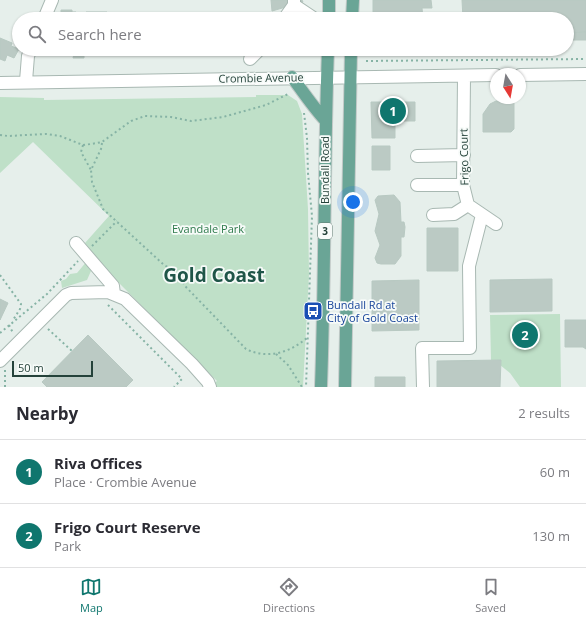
<!DOCTYPE html>
<html lang="en">
<head>
<meta charset="utf-8">
<style>
	:root { --surface:#fff; --page:#f7f7f7; --text:#2b2b33; --muted:#7c7c81; --line:#e1e1e2; --accent:#0f766e }
	body { margin:0; font-family:"Open Sans",sans-serif; background:var(--page); color:var(--text) }
	.compass { position:absolute; left:490px; top:68px; width:36px; height:36px; border-radius:50%; background:var(--surface); box-shadow:0 1px 3px #0004; rotate:169deg }
	.scale { position:absolute; left:12px; bottom:10px; width:81px; box-sizing:border-box; padding-left:4px; border:2px solid #24423a; border-top:0; font-size:11px; line-height:14px; white-space:nowrap; color:#24423a; -webkit-text-stroke:3px #f7fbf9; paint-order:stroke }
	.you { position:absolute; left:353px; top:202px; width:14px; height:14px; margin:-10px; border:3px solid #fff; border-radius:50%; background:#1a73e8; box-shadow:0 0 0 6px #1a73e833 }
	.badge { display:grid; place-items:center; width:26px; height:26px; border-radius:50%; background:var(--accent); color:#fff; font-size:13px; font-weight:700 }
	.pin { position:absolute; translate:-50% -50%; border:2px solid #fff; box-shadow:0 1px 4px #0006 }
	.list { margin:0; padding:0; list-style:none }
	h2 { display:flex; justify-content:space-between; align-items:center; height:52px; margin:0; padding:0 16px; font-size:17px }
	h2 small { font-size:13px; font-weight:400; color:var(--muted) }
	.list li { display:grid; grid-template-columns:26px 1fr auto; gap:12px; align-items:center; box-sizing:border-box; height:64px; padding:0 16px; border-top:1px solid var(--line) }
	.list b { display:block; font-size:15px; white-space:nowrap }
	.list p { margin:0; font-size:13px; white-space:nowrap; color:var(--muted) }
	.list em { font-size:13px; font-style:normal; color:var(--muted) }
	.icon { flex:none; width:22px; height:22px; fill:none; stroke:currentColor; stroke-width:2; stroke-linecap:round; stroke-linejoin:round }
	.map { position:relative; flex:none; width:586px; height:387px; overflow:hidden }
	.search { position:absolute; background:var(--surface); box-shadow:0 1px 3px #0004; left:12px; right:12px; top:12px; height:44px; display:flex; align-items:center; gap:10px; box-sizing:border-box; padding:0 14px; border-radius:22px; color:var(--muted); font-size:15px }
	.sheet { height:180px; background:var(--surface) }
	nav { display:flex; justify-content:space-around; align-items:center; box-sizing:border-box; height:56px; border-top:1px solid var(--line); background:var(--surface); font-size:11px; color:var(--muted) }
	nav a { display:grid; justify-items:center; gap:2px }
	nav .on { color:var(--accent) }
	.map>svg:first-child { display:block }
</style>
</head>
<body>
<div class="map">
<svg width="586" height="387" viewBox="0 0 586 387">
	<rect width="100%" height="100%" fill="#e6efeb"/>
	<!-- green -->
	<path fill="#bfe0c8" d="M256 95H288L297 101 302 114 308 209 309 274 303 387H214L212 385 217 381 104 268 85 243 109 216 33 142 0 173V97L44 98V100L256 97Z
		M87 261 91 271 87 280 62 288 61 281 66 279 70 274 77 273Z
		M560 314 561 387H520L510 373 500 365 501 360H491L490 315Z"/>
	<!-- building -->
	<path fill="#bbcac4" stroke="#b8c9c2" d="M271 0H302L303 2 272 11Z
		M373 0H431L432 8H422L423 19H373Z
		M462 0H586V32L567 33V19H463Z
		M61 10H72V12H76V19H61Z
		M86 12H107L108 19H86Z
		M141 13H155V19H141Z
		M179 13H187L190 19H177L176 15Z
		M586 32V40H567V33Z
		M0 38 12 43 11 46 19 49 14 58 7 55 5 61 0 59Z
		M54 49H84V58H73L74 54H54Z
		M84 49H95V53L84 54Z
		M101 49H111V53L101 54Z
		M169 49H191V52H180L181 49 178 51 176 49 175 51H170Z
		M197 49H222V52L197 53Z
		M374 49H423V53L374 54Z
		M496 101H514V129L511 132H483V114L490 104Z
		M371 102H415V121H395V138H372Z
		M372 146H390V170H372Z
		M394 195 400 202 401 222H404L405 227 404 237H401V256L395 264H381L377 263 375 258 380 245 375 231 379 214 375 200 378 196Z
		M427 228H458V271H427Z
		M552 279V311L490 312V280Z
		M419 280V330L372 331V281Z
		M0 299 8 303 0 320Z
		M565 320H586V349L583 347H565Z
		M88 335 133 380 126 387H47L42 382Z
		M501 360 500 387H437V361Z
		M375 377H405V387H375Z"/>
	<g fill="none" stroke-linecap="round" stroke-linejoin="round">
		<!-- minor casing -->
		<g stroke="#a8b8b2" stroke-width="14">
			<path id="minor" d="M294 5 315 19
				M44 19 52 0
				M284 19 294 5V0
				M250 59 260 49
				M520 75 586 74
				M464 76 463 185 468 205 496 224
				M26 81 28 56 31 49
				M0 83 496 75
				M417 156 464 155
				M417 185H463
				M433 215 454 214 468 205
				M76 243 113 286 114 294
				M0 361 66 295 71 293 108 292 125 299 192 364 208 382 210 387
				M423 387 422 348H470L469 266 482 215"/>
		</g>
		<!-- major casing -->
		<g stroke="#c2cac8" stroke-width="14">
			<path id="major" d="M329 19V0
				M352 19 353 0
				M292 77C303 92 313 107 325 120
				M321 387C325 274 324 162 328 49
				M345 387 351 49"/>
		</g>
		<!-- path -->
		<path stroke="#86b3a5" stroke-width="2" stroke-dasharray="2 3" stroke-linecap="butt" d="M366 61 586 59
			M304 113 307 138 308 173 312 216 306 387
			M0 135 8 136 46 134 60 136 83 145 91 144 102 142 131 121 145 116 171 117 191 121 223 117 266 105 290 93
			M102 143 101 149 91 170 92 182 103 209 164 265 177 272 185 286 246 349C268 360 291 352 308 337
			M83 145 81 152 91 170
			M92 246 117 221
			M0 275 21 304 20 309 13 320
			M108 305 182 379 174 387
			M9 325 13 333
			M48 329 72 351
			M0 333 47 294 78 261
			M276 354 288 365 302 387
			M5 370V387"/>
		<!-- minor -->
		<use href="#minor" stroke="#fff" stroke-width="12"/>
		<!-- major -->
		<use href="#major" stroke="#6aa596" stroke-width="12"/>
	</g>
	<!-- icons -->
	<defs>
		<g id="bus-square" transform="scale(1)"><rect x="-9" y="-9" width="18" height="18" rx="4" fill="#1a4fb4" stroke="#f7fbf9"/><path d="M-5-6H5V4H4V6H2V4H-2V6H-4V4H-5ZM-3.5-4V0h7V-4ZM-3.5 1.2v1.5H-2V1.2ZM2 1.2v1.5H3.5V1.2Z" fill="#fff"/></g>
	</defs>
	<g fill-rule="evenodd">
		<use href="#bus-square" x="313" y="311"/>
	</g>
	<g text-anchor="middle" stroke-width="3.5" stroke-linejoin="round" paint-order="stroke">
		<!-- shield labels -->
		<rect fill="#f7fbf9" stroke="#637a73" stroke-width="1" x="318" y="223" width="14" height="16" rx="3"/>
		<g font-size="10" font-weight="bold" fill="#24423a">
			<text x="325" y="235">3</text>
		</g>
		<!-- street labels -->
		<g font-size="11" fill="#24423a" stroke="#f7fbf9">
			<text transform="translate(261 78) rotate(-1)" y="4">Crombie Avenue</text>
			<text transform="translate(464 157) rotate(-91)" y="4">Frigo Court</text>
			<text transform="translate(325 170) rotate(-90)" y="4">Bundall Road</text>
		</g>
		<!-- park labels -->
		<g font-size="11" fill="#2d7a4b" stroke="#f7fbf9">
			<text x="208" y="233">Evandale Park</text>
		</g>
		<!-- transit labels -->
		<g font-size="11" fill="#164399" stroke="#f7fbf9" text-anchor="start">
			<text x="327" y="309">Bundall Rd at<tspan x="327" dy="13">City of Gold Coast</tspan></text>
		</g>
		<!-- town labels -->
		<g font-size="19" font-weight="bold" fill="#1f5548" stroke="#f7fbf9">
			<text x="214" y="282">Gold Coast</text>
		</g>
	</g>
</svg>
<svg class="compass" viewBox="-18 -18 36 36"><path d="M0-13l5 13h-10z" fill="#e53935"/><path d="M0 13l5-13h-10z" fill="#7c7c81"/></svg>
<div class="scale">50 m</div>
<div class="you"></div>
<div class="pin badge" style="left:393px;top:111px">1</div>
<div class="pin badge" style="left:525px;top:335px">2</div>
<div class="search"><svg class="icon" aria-label="search" viewBox="0 0 24 24"><circle cx="10" cy="10" r="6"/><path d="M15 15l6 6"/></svg>Search here</div>
</div>
<section class="sheet">
<h2>Nearby<small>2 results</small></h2>
<ul class="list">
<li><span class="badge">1</span><div><b>Riva Offices</b><p>Place · Crombie Avenue</p></div><em>60 m</em></li>
<li><span class="badge">2</span><div><b>Frigo Court Reserve</b><p>Park</p></div><em>130 m</em></li>
</ul>
</section>
<nav>
<a class="on"><svg class="icon" aria-label="map" viewBox="0 0 24 24"><path d="M3 6l6-2 6 2 6-2v14l-6 2-6-2-6 2zM9 4v14M15 6v14"/></svg>Map</a>
<a><svg class="icon" aria-label="directions" viewBox="0 0 24 24"><path d="M12 3l9 9-9 9-9-9zM9 14v-3h6M13 9l2 2-2 2"/></svg>Directions</a>
<a><svg class="icon" aria-label="saved" viewBox="0 0 24 24"><path d="M7 4h10v16l-5-4-5 4z"/></svg>Saved</a>
</nav>
</body>
</html>
